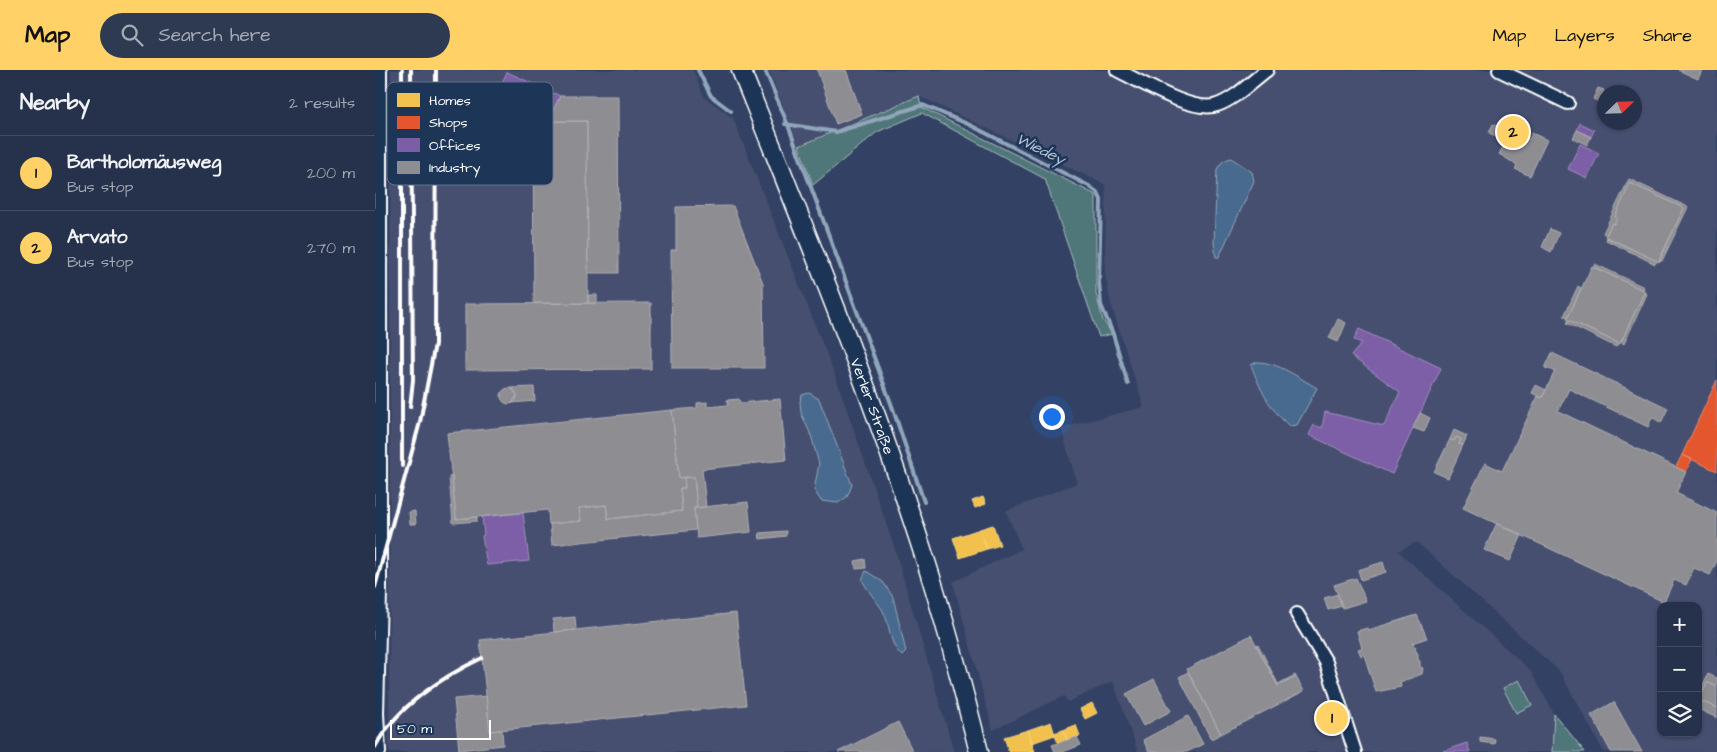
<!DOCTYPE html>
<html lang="en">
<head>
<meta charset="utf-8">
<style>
	:root { --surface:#26324b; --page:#2e3a52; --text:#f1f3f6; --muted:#a4aab5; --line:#424d63; --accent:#ffd166 }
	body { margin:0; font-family:"Architects Daughter",sans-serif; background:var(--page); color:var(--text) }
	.controls { position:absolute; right:15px; bottom:15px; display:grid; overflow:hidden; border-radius:10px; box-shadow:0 1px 4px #0004 }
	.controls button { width:45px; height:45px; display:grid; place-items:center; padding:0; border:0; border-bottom:1px solid var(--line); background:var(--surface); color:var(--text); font:25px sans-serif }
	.compass { position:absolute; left:1222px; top:15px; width:45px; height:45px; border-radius:50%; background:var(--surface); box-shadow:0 1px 4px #0004; rotate:67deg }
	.scale { position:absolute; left:15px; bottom:12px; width:101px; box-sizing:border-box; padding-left:5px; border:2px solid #fff; border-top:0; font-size:14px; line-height:18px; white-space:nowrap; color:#fff; -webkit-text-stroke:4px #1d3557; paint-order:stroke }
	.you { position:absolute; left:676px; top:346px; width:18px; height:18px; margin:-12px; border:4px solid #fff; border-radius:50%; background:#1a73e8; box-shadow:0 0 0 8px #1a73e833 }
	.badge { display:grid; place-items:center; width:32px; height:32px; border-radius:50%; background:var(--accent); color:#111; font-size:16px; font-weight:700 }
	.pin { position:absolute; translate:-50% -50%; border:2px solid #fff; box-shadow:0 1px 5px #0006 }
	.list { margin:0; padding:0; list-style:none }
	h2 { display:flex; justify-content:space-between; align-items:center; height:65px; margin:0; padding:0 20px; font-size:21px }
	h2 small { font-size:16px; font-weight:400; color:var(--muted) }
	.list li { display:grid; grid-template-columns:32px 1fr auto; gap:15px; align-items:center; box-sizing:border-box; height:75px; padding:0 20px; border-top:1px solid var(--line) }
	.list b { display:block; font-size:19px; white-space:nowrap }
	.list p { margin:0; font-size:16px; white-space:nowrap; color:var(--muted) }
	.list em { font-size:16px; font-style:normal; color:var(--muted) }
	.icon { flex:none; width:28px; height:28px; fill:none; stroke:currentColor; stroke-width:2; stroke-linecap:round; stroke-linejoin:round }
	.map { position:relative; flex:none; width:1342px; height:682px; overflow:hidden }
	header { display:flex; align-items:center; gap:30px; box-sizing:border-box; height:70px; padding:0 25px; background:var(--accent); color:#111 }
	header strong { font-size:24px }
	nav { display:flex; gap:28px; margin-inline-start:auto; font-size:18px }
	.search { width:350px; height:45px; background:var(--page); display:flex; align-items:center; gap:12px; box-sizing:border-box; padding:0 18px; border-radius:28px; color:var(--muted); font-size:19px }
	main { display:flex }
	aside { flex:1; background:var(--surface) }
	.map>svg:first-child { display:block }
</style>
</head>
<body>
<header>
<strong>Map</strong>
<div class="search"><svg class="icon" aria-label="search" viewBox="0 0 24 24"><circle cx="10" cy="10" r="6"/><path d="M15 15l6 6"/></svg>Search here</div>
<nav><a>Map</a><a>Layers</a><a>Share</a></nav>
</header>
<main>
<aside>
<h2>Nearby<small>2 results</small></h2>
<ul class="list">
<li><span class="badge">1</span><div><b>Bartholomäusweg</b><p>Bus stop</p></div><em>200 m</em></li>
<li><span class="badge">2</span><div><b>Arvato</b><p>Bus stop</p></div><em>270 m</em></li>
</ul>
</aside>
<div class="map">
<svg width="1342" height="682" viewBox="0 0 1342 682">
	<rect width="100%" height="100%" fill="#334264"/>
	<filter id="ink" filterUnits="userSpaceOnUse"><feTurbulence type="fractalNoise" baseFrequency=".02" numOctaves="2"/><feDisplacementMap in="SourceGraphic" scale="10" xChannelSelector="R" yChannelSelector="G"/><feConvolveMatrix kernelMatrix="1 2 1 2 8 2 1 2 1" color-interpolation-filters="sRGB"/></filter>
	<g filter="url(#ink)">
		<!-- built -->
		<path fill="#465070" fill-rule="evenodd" d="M16 0H318L329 27 358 48 461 308 520 480 579 682H14Z
			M394 0H1342V682H1229L1185 602 1042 472 1023 481 1156 601 1179 644 1177 682H763L738 611 693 632 689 626 618 660 578 512 647 479 631 441 702 413 686 358 769 337 736 234 730 205 731 115 544 26 424 76ZM1230 22H1260V52H1230ZM1286 536H1323V663H1286Z"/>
		<!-- green -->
		<path fill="#507679" stroke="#a8babc" d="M544 26 546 37 721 125V224L728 250 737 264 724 267 670 109 547 43 502 62 438 115 424 76Z
			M1144 610 1157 635 1141 643 1128 618Z
			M1179 644 1210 682H1177Z"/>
		<!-- water -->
		<path fill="#476a8e" stroke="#91a6bb" d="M856 88 877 102 879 111 844 187H841L839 173 842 99 848 91Z
			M882 292C903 292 924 308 942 318L922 355 914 356C893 336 886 321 876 295Z
			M434 323 444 329 477 415 472 427 463 433 446 431 439 420 444 394 436 365 426 343 425 331 427 325Z
			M491 501 508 512 518 527 531 582 527 586C513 574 516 554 507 539 500 529 493 521 487 510Z"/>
		<!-- homes -->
		<path fill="#f2c14e" stroke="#f6d483" d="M608 427 611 434 600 438 597 431Z
			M618 455 625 475 612 479 605 459Z
			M605 459 612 479 585 488 578 468Z
			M717 633 722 643 710 649 705 639Z
			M676 652 680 665 657 673 653 660Z
			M701 655 705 666 692 670 688 660Z
			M653 660 660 682H634L629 667Z
			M688 660 692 669 683 673 679 663Z"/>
		<!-- shops -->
		<path fill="#e4572e" stroke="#ec896d" d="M1342 310V401L1307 385Z
			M1307 385 1317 389 1311 402 1301 397Z"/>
		<!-- offices -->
		<path fill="#7b5ea7" stroke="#a38ec1" d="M132 2 185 26 173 52H158L157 46 120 28Z
			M1205 53 1219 60 1216 67 1202 60Z
			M1205 74 1224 83 1212 108 1193 99Z
			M984 259 1066 298 1017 404 934 365 939 355 947 358 950 342 1009 356 1025 322 976 286 987 273 979 270Z
			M148 443 154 491 112 495 107 466 109 465 107 447Z
			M1092 673 1095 682H1065Z"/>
		<!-- industry -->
		<path fill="#8d8d92" stroke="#afafb3" d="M442 0H471L487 44 461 54Z
			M1303 0H1327L1323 9Z
			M1223 18 1229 20 1224 32 1218 29Z
			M185 26H243L244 203H213L212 51H173Z
			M212 51 213 233H159L158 52Z
			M1118 54 1142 68 1144 64 1154 69 1157 63 1172 70 1155 106 1140 99 1142 95 1124 84 1131 71 1114 63Z
			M1202 60 1216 67 1212 75 1198 68Z
			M1254 109 1313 137 1287 191 1284 190 1309 138 1255 113 1240 147 1242 148 1239 154 1237 153 1231 165 1228 163Z
			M1255 113 1309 138 1284 192 1230 167 1237 153 1239 154 1242 148 1240 147Z
			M358 136 388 213 389 298H297L296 180H301V137Z
			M1175 159 1184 163 1176 182 1167 177Z
			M1232 167 1282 191 1280 194 1231 170Z
			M1220 194 1269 217 1268 220 1218 197Z
			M1217 196 1270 221 1245 274 1192 249Z
			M1203 216 1206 218 1193 247 1189 246Z
			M1269 223 1272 224 1249 274 1246 272Z
			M213 225H222V233H213Z
			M276 233V299L90 300V234Z
			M963 249 971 253 963 272 954 268Z
			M1194 250 1219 262 1243 273 1241 277 1192 253Z
			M1177 283 1293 338 1286 353 1277 347 1273 357 1194 319 1183 341 1311 402 1301 423 1342 443V491L1335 505 1319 498 1311 515 1299 510 1289 532 1088 438 1110 393 1127 401 1163 326 1167 328 1180 301 1170 298Z
			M1161 315 1171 320 1167 328 1157 323Z
			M159 317 160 331 137 333 142 325 136 318Z
			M126 326a8 8 0 1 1 16 0a8 8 0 1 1-16 0Z
			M364 329 365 333 405 329 411 390 327 399 331 437 322 438 319 407 304 408 297 340 322 338V333L332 332V337L353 335 352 330Z
			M297 340 304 408 309 407 310 418H305L307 441 233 449 231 435 204 438 206 451 174 454 173 440 81 449 72 363Z
			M1045 343 1055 348 1049 362 1038 358Z
			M1079 360 1092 366 1088 375 1084 374 1086 369 1081 367 1079 371 1075 369Z
			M1081 367 1086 369 1084 374 1088 375 1073 408 1059 402 1075 369 1079 371Z
			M77 406 81 449 102 447V451L78 453 74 407Z
			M309 407H319L322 438H319L321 460 177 475 175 454 206 451 204 438 231 435 233 449 307 441 305 418H310Z
			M373 432 376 462 322 468 319 438Z
			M40 441 41 454H35L34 442Z
			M1122 453 1147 465 1135 491 1109 480Z
			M411 461V466L385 469 384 463Z
			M490 489 491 498 481 499 480 491Z
			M1008 492 1011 502 986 510 983 500Z
			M981 508 991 531 968 538 959 515Z
			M963 524 967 536 953 540 949 528Z
			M361 543 371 635 115 661 105 570Z
			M1042 545 1052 568 1037 573 1041 577 1040 579 1043 584V590L1045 591V597L1048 598 1047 604 1025 612 1026 617 1001 622 989 585 986 586 983 579 987 578 982 561 992 558 993 560Z
			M200 547 201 560 179 562 178 549Z
			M876 565 903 616 921 607 929 621 846 664 812 599Z
			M883 574 903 614 920 605 921 607 903 616 881 575Z
			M813 602 846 664 836 669 804 607Z
			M1333 604 1342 608V617L1332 612 1324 630 1342 638V648L1323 639V625Z
			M779 609 796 641 768 656 751 624Z
			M1332 612 1342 617V638L1324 630Z
			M111 626 115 661 127 660 128 675 84 680 79 629Z
			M1239 632 1267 682H1236L1216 645Z
			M813 646 828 674 812 682H774L768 670Z
			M523 652 538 682H463Z
			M702 667 706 675 688 682H680L677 675Z
			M1105 667 1120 669 1119 674 1105 672Z"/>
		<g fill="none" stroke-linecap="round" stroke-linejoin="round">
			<!-- stream -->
			<path stroke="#91a6bb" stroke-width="4" d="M323 0 336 26 356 41
				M390 0 413 55 517 336 549 432
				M410 54 461 62 548 35 595 55 714 116 723 123 726 130 724 212 726 235 738 264 753 314"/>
			<!-- minor casing -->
			<g stroke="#fff" stroke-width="16">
				<path id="minor" d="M742 0C765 11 819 44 842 35 860 29 877 11 892 0
					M1124 0 1193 33
					M922 544 951 592 980 682
					M4 682 2 643 5 523V0"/>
			</g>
			<!-- secondary casing -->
			<g stroke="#fff" stroke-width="21">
				<g id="secondary">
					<path id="s1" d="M366 0C434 169 504 340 558 514 575 570 590 626 604 682"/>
				</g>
			</g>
			<!-- minor -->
			<use href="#minor" stroke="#1d3557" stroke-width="12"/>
			<!-- secondary -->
			<use href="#secondary" stroke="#1d3557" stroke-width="18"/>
			<!-- rail -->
			<path stroke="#fff" stroke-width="4" d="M27 0V396
				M35 337 38 310 36 0
				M0 517 45 352 60 274 61 0
				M0 677C21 637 67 607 107 588"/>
		</g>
	</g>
	<g text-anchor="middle" stroke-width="5" stroke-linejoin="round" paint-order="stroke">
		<!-- street labels -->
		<g font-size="15" fill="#fff" stroke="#1d3557">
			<text dy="5" stroke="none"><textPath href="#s1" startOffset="361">Verler Straße</textPath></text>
		</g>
		<!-- water labels -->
		<g font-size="16" font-style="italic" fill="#b5c3d2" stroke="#1d3557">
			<text transform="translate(666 78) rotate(26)" y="6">Wiedey</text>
		</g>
	</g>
	<!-- legend -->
	<rect x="12" y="12" width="166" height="103" rx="8" fill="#1d3557" stroke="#617289" stroke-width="1"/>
	<rect x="22" y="23" width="23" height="14" fill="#f2c14e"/>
	<rect x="22" y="46" width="23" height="13" fill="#e4572e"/>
	<rect x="22" y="68" width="23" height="14" fill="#7b5ea7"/>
	<rect x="22" y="91" width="23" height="13" fill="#8d8d92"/>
	<g font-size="14" fill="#fff">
		<text x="54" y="35">Homes</text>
		<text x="54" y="57">Shops</text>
		<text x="54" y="80">Offices</text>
		<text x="54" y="102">Industry</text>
	</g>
</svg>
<div class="controls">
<button>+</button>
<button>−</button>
<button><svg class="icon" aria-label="layers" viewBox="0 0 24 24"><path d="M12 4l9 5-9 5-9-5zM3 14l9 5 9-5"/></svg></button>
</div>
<svg class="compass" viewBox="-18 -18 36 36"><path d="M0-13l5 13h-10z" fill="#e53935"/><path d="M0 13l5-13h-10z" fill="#a4aab5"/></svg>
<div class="scale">50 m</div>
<div class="you"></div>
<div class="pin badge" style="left:957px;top:648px">1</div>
<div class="pin badge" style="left:1138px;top:62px">2</div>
</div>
</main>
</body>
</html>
